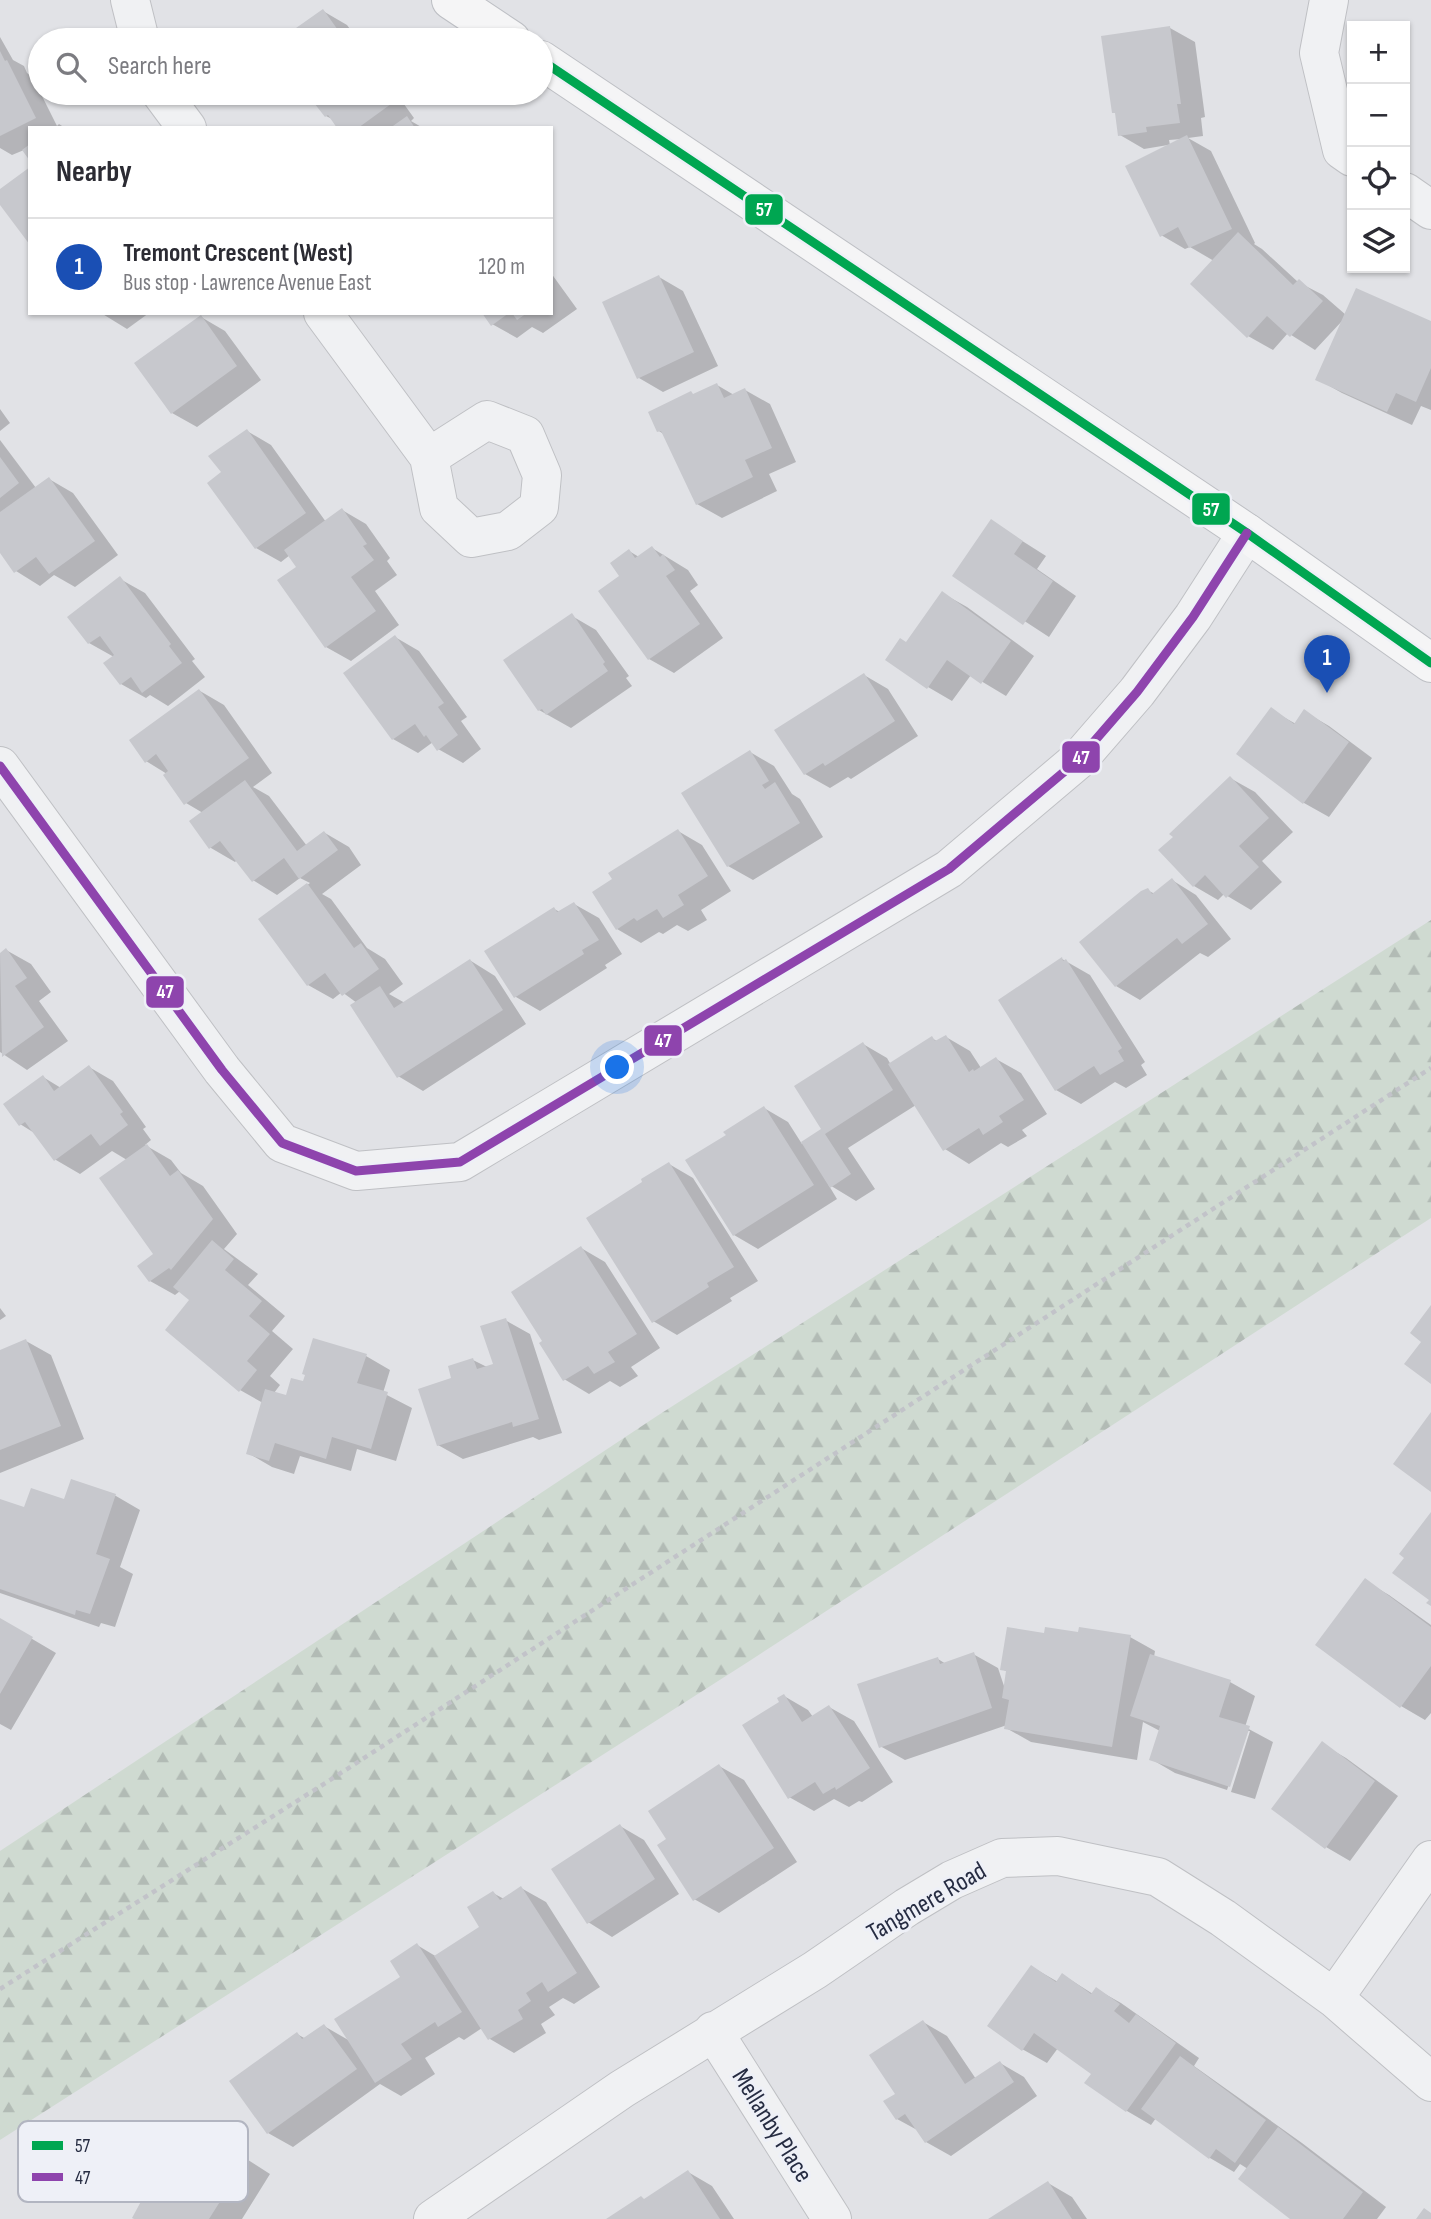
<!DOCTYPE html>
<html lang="en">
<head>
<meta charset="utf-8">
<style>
	:root { --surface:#fff; --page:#f2f2f3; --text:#2b2b33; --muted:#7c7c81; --line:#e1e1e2; --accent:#db2777 }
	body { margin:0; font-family:"Sofia Sans Condensed",sans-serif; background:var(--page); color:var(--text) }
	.controls { position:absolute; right:21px; top:21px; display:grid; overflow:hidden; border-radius:0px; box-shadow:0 2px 5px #0004 }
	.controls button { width:63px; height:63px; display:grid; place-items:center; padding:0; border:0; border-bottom:2px solid var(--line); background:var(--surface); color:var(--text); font:35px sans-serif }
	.you { position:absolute; left:618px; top:1068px; width:24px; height:24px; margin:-18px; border:5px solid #fff; border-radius:50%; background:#1a73e8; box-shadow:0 0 0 10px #1a73e833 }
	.badge { display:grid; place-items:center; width:46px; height:46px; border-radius:50%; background:var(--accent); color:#fff; font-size:23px; font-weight:700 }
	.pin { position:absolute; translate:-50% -58px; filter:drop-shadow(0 2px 4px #0008) }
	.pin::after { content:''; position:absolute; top:37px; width:24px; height:21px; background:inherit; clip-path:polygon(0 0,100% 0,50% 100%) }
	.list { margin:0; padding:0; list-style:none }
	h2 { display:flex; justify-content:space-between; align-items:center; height:91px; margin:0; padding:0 28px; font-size:30px }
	h2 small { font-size:23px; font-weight:400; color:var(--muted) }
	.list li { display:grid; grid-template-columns:46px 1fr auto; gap:21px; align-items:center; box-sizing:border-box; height:98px; padding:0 28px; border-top:2px solid var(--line) }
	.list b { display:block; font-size:26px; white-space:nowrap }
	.list p { margin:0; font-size:23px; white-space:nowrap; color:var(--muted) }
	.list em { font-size:23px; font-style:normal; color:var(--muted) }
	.icon { flex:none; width:38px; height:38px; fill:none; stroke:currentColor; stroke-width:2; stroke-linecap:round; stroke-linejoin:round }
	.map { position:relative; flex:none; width:1431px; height:2219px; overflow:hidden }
	.search { position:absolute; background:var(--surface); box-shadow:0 2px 5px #0004; left:28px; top:28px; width:525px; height:77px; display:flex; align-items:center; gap:18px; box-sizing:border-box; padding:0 24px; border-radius:38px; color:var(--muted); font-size:26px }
	.panel { position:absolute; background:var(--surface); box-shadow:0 2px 5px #0004; left:28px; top:126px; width:525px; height:189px; border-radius:0px }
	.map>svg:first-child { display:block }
</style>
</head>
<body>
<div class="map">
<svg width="1431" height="2219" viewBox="0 0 1431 2219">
	<defs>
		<pattern id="forest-firs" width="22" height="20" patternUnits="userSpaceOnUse" patternTransform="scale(1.75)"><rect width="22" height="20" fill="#cfdad1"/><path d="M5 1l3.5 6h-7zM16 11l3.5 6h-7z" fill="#b2bbb5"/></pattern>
	</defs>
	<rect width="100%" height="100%" fill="#e1e2e6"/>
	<!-- forest -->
	<path fill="url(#forest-firs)" d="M1431 920V1218L751 1660 0 2140V1851L657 1416Z"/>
	<!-- shadow -->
	<path fill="#0003" fill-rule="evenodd" d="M323 11 347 25 358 40H282Z
		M1170 28 1195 42 1205 117 1201 118 1203 136 1188 138 1211 151 1255 243 1254 244 1262 249 1298 282 1323 295 1346 315 1431 323V410L1421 406 1412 425 1342 393 1317 379 1343 320 1315 350 1288 333 1273 350 1248 336 1214 261 1190 247 1185 249 1161 235 1168 145 1144 149 1120 135ZM1182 139 1170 145 1169 140Z
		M0 37 13 60 24 66 27 73 32 76 57 126 59 124 65 128H30V158L24 150 12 155 0 148Z
		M313 93H396L414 118 411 121 423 128H340L334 120 326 116Z
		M551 273 577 309 543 333 532 327 517 338 492 324 485 313H551Z
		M659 277 683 291 718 366 663 392 639 378Z
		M101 313H149L127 329Z
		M201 317 225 331 261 380 197 427 172 413Z
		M717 385 734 395 745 390 770 404 796 462 769 474 777 491 722 518 697 504 665 435 659 431 695 395Z
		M0 409 10 423 0 431Z
		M247 431 271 445 326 522 342 510 366 524 390 558 387 561 397 575 375 591 399 625 351 661 326 647 298 567 290 555 281 562 256 548 223 472Z
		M0 440 36 488 49 479 73 493 118 555 75 587 54 575 40 586 16 571 0 550Z
		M991 521 1046 556 1037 569 1076 596 1049 637 955 576Z
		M652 548 688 570 698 585 690 591 723 638 674 673 649 659 622 576 629 551 639 557Z
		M120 579 145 593 195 659 192 661 205 677 168 706 150 695 146 698 121 684 114 657 89 643 69 617Z
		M942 593 967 607 1034 656 1006 696 971 675 952 701 928 687 907 644Z
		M572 616 596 630 629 676 626 678 632 686 571 728 539 710Z
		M395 637 419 651 467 717 461 721 481 749 463 763 438 749 433 742 418 753 393 739Z
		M864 675 888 689 918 736 851 779 848 777 830 788 805 774Z
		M200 691 224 705 272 773 253 787 269 796 307 846 325 833 349 847 361 865 322 894 331 899 367 948 385 959 403 984 389 994 405 1003 471 961 495 976 526 1024 423 1091 398 1076 357 1003 342 992 333 999 308 985 260 919 310 883 300 878 277 895 253 880 237 860 235 862 211 848 191 822 203 813 186 803 167 774 146 761Z
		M1271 710 1296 724 1305 712 1329 726 1372 758 1329 817 1304 803 1238 754Z
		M750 752 774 766 792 794 800 799 823 837 753 880 728 866 683 793Z
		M1230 778 1255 792 1293 832 1262 861 1282 882 1251 910 1224 894 1218 900 1194 886Z
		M678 831 702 845 731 891 701 910 707 920 688 931 677 925 663 934 659 932 641 943 617 929Z
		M1172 880 1196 895 1231 939 1208 957 1200 953 1140 1000 1116 986 1147 890 1155 894Z
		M574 904 599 918 622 954 605 965 607 968 540 1011 516 997 486 951 554 909 560 912Z
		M6 950 31 964 51 992 39 1001 68 1041 27 1070 0 1052V955Z
		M1062 959 1090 975 1145 1062 1141 1065 1147 1075 1126 1088 1115 1082 1081 1104 1056 1090Z
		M946 1037 970 1051 981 1068 996 1059 1021 1073 1047 1114 1022 1130 1027 1136 1008 1147 1001 1143 969 1164 945 1149 916 1105 848 1148 875 1189 856 1201 828 1184 837 1199 758 1249 734 1235 728 1135 764 1108 788 1122 802 1144 824 1130 863 1044 887 1058 891 1065 932 1038 938 1042Z
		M89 1067 113 1081 146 1127 143 1129 151 1140 145 1145 171 1160 181 1173 203 1186 237 1234 224 1249 258 1274 248 1285 285 1316 272 1331 293 1349 270 1376 280 1385 274 1393 287 1397 304 1384 366 1356 390 1370 383 1393 412 1408 396 1461 357 1449 351 1471 300 1456 294 1474 272 1467 248 1453 263 1403 240 1390 192 1300 180 1291 175 1295 150 1281 156 1254 127 1160 112 1151 80 1174 56 1160 36 1134 20 1124 43 1077 61 1088Z
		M669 1164 693 1178 758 1281 730 1298 732 1301 677 1335 653 1321 645 1183Z
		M581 1248 605 1262 660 1348 631 1367 638 1376 620 1387 610 1381 589 1394 564 1379Z
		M0 1308 6 1316 0 1320Z
		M505 1320 530 1334 562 1433 539 1440 533 1437 463 1459 438 1445 453 1379 473 1360 487 1367 495 1365Z
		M26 1341 51 1355 84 1439 0 1473V1352Z
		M72 1481 116 1496 140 1510 120 1567 133 1574 115 1627 101 1623 99 1627 0 1593V1501L25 1510 65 1501Z
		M1365 1581 1389 1595 1431 1625V1713L1425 1720 1401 1706Z
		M0 1620 56 1653 11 1730 0 1724Z
		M1079 1634 1130 1637 1155 1651 1154 1657 1230 1682 1255 1696 1245 1727 1273 1742 1255 1799 1231 1792 1250 1731H1247L1227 1790 1175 1773 1151 1759 1160 1731 1143 1722 1137 1760 1031 1742 1006 1728 1007 1725 905 1760 880 1746 938 1659 946 1664 973 1654 998 1668 1005 1689 1008 1672 1002 1669 1046 1635Z
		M784 1696 808 1710 813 1717 829 1707 854 1721 893 1782 862 1802 859 1801 849 1807 834 1799 814 1811 789 1797 781 1702Z
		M1322 1744 1346 1758 1398 1796 1350 1861 1326 1847Z
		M719 1766 744 1780 797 1862 719 1913 694 1899 668 1840Z
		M620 1826 644 1840 679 1894 612 1937 588 1922Z
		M521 1888 546 1902 600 1987 574 2004 563 1998 549 2007 555 2015 541 2024 546 2033 514 2053 490 2039 482 2028 464 2040 459 2037 425 2058 435 2074 401 2096 380 2084 293 2147 268 2133 297 2034 306 2039 324 2026 350 2041 402 1977 417 1945 437 1957 482 1928 493 1893 504 1899Z
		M1032 1967 1058 1982 1063 1975 1093 1994 1096 1989 1121 2003 1199 2058 1194 2066 1302 2143 1386 2207 1377 2219H1293L1248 2169 1240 2164 1234 2172 1210 2158 1156 2118 1151 2125 1127 2111 1094 2073 1058 2048 1047 2063 1022 2049Z
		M923 2022 947 2036 976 2079 1000 2063 1024 2077 1037 2096 951 2156 926 2142 919 2131 897 2119 898 2094Z
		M215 2139 270 2174 242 2219H137Z
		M688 2172 712 2186 734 2219H609L645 2200Z
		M1048 2183 1072 2197 1087 2219H991Z"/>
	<!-- building -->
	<path fill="#c7c8cd" d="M323 9 345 40H279Z
		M1170 26 1181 104H1177L1180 123 1146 127 1147 132 1118 136 1115 113H1112L1101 36Z
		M0 51 5 61 7 60 36 118 0 136Z
		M311 93H383L391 104 358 128H337L328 115 325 117 311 99 314 97Z
		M407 116 415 128H390Z
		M1187 135 1232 229 1189 248 1178 227 1160 237 1125 166Z
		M30 144V161L22 150Z
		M30 167V245L0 205V189Z
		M1238 232 1293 285 1299 279 1323 301 1290 337 1267 316 1247 338 1190 284Z
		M659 275 694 352 637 379 602 302Z
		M1356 288 1431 321V368L1416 402 1396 393 1387 412 1315 380Z
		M482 313H509L491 326Z
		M512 313H527L517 320Z
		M201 315 237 366 171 414 134 363Z
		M717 383 724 398 745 388 772 448 745 460 753 477 696 505 661 431 657 432 648 412 691 391 693 394Z
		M247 429 306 513 255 549 207 483 221 472 208 456Z
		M0 457 19 483 0 498Z
		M49 477 95 541 49 574 36 557 14 573 0 553V512Z
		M342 508 367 544 363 546 374 560 351 577 376 611 325 648 277 580 296 567 284 550Z
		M991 519 1023 541 1014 554 1053 581 1023 625 952 576Z
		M652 546 660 557 663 554 675 570 666 576 700 624 648 660 598 591 619 576 610 563 629 549 635 558Z
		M120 576 171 644 169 646 182 663 142 693 131 677 120 685 103 663 114 655 100 636 88 644 67 617Z
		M942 591 1011 641 981 684 947 660 927 689 885 660 900 638 906 642Z
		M572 613 605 662 603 664 608 671 546 715 542 709 538 711 503 660Z
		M395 635 444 703 438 707 458 735 437 751 426 735 424 737 415 724 392 740 343 673Z
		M864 673 895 721 825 766 823 763 804 775 774 730Z
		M199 689 249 758 184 805 163 775 168 771 156 754 145 763 129 740Z
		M1271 707 1294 724 1304 709 1349 742 1303 804 1236 754Z
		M750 750 769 781 762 785 765 789 775 782 800 823 727 867 681 793Z
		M1230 776 1269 818 1239 846 1259 867 1226 898 1205 875 1193 887 1158 850 1173 837 1169 834Z
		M245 780 297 851 324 831 338 850 299 879 284 858 252 882 220 841 209 849 189 821Z
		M678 829 708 876 678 895 684 905 663 918 657 909 637 921 634 918 616 930 592 892 612 879 608 873Z
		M1172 878 1208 924 1182 944 1177 938 1115 987 1079 942 1141 891 1148 888 1152 894Z
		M307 883 354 948 361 943 379 969 342 996 325 973 307 986 258 919Z
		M574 902 599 940 582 950 584 954 514 998 484 951 554 907 557 912Z
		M6 948 27 978 15 986 44 1027 2 1057 0 953Z
		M1062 957 1063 961 1066 959 1122 1048 1118 1051 1124 1061 1100 1075 1094 1066 1055 1091 998 1000Z
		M470 959 503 1010 397 1078 350 1005 380 986 394 1008Z
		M946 1035 969 1072 973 1069 974 1071 996 1057 1024 1100 999 1116 1003 1122 983 1135 979 1128 943 1151 888 1064 932 1036 935 1041Z
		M863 1042 893 1090 825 1134 851 1174 830 1188 801 1142 821 1129 794 1086Z
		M89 1065 123 1112 120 1114 128 1125 100 1146 91 1134 54 1161 25 1122 19 1126 3 1104 43 1075 54 1091Z
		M764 1106 814 1185 733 1236 685 1160 726 1135 723 1132Z
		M147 1144 170 1176 178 1170 213 1219 171 1270 169 1268 149 1282 137 1266 153 1254 99 1178Z
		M669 1162 734 1267 707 1283 709 1287 652 1323 586 1218 642 1182 641 1179Z
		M212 1240 234 1259 225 1270 262 1301 249 1316 270 1334 247 1361 257 1370 239 1392 165 1330 189 1300 173 1287Z
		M581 1246 637 1334 608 1352 615 1362 594 1374 588 1366 563 1381 539 1343 542 1341 511 1292Z
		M1431 1305V1384L1404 1364 1421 1342 1410 1333Z
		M506 1318 539 1419 513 1427 512 1422 437 1446 418 1389 451 1378 448 1366 473 1358 477 1369 493 1364 480 1326Z
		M313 1338 367 1354 357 1383 388 1392 371 1449 332 1437 326 1459 275 1443 269 1461 246 1454 265 1389 286 1395 291 1378 303 1381 305 1375 302 1374Z
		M26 1339 61 1426 0 1450V1350Z
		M1431 1412V1492L1393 1464Z
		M71 1479 116 1494 96 1554 110 1559 90 1614 76 1610 75 1615 0 1589V1499L24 1507 31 1488 64 1499Z
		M1431 1512V1606L1426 1603 1429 1600 1392 1573 1404 1558 1399 1554Z
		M1365 1578 1431 1627V1666L1400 1708 1315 1645Z
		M0 1618 33 1637 0 1694Z
		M1007 1627 1044 1633 1045 1627 1078 1632 1079 1627 1131 1635 1112 1747 1004 1729 1009 1700 1002 1698 1006 1671 1000 1670Z
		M974 1652 992 1708 879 1748 857 1684 938 1657 940 1664Z
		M1150 1654 1231 1680 1219 1717 1250 1726 1230 1787 1149 1760 1160 1726 1130 1716Z
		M784 1694 802 1722 829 1705 870 1768 836 1790 835 1787 823 1794 815 1782 788 1799 742 1725 779 1702 777 1698Z
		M1322 1741 1375 1781 1325 1849 1271 1809Z
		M719 1764 774 1848 693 1901 657 1845 666 1839 648 1811Z
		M620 1824 655 1879 587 1924 551 1869Z
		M521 1886 577 1973 548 1992 542 1982 526 1993 531 2001 518 2010 523 2019 488 2040 434 1956 479 1927 467 1907 493 1891 500 1900Z
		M417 1943 462 2012 438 2027 435 2022 401 2044 412 2059 375 2083 334 2019 400 1977 390 1961Z
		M1031 1965 1056 1982 1062 1973 1091 1994 1096 1987 1120 2004 1114 2011 1129 2023 1136 2014 1176 2043 1126 2112 1084 2083 1091 2074 1034 2033 1022 2051 987 2026Z
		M923 2020 965 2084 1000 2061 1014 2082 925 2143 905 2114 896 2120 883 2101 895 2094 869 2055Z
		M324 2024 357 2069 267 2134 229 2081 297 2032 302 2039Z
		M1180 2056 1266 2120 1235 2163 1216 2149 1209 2159 1141 2109Z
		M191 2123 247 2159 209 2219H134L132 2218 145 2194Z
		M1278 2127 1363 2192 1343 2219H1290L1238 2179Z
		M688 2170 720 2219H606L641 2196 644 2199Z
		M1048 2181 1072 2219H988Z
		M1424 2208 1431 2213V2219H1416Z"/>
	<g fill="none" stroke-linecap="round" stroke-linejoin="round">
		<!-- minor casing -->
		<g stroke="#bfc0c4" stroke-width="40">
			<path id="minor" d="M130 0 140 40
				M1329 0 1319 53 1342 150 1352 157
				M161 93 187 128
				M1405 192 1431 210
				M323 313 429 457 439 508 471 538 508 531 539 507 542 475 525 435 487 420 429 457
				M0 766 222 1070 282 1143 356 1171 460 1162 949 869 1078 760 1137 692 1193 617 1247 533
				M1334 1998 1431 1860
				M713 2031 832 2219
				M433 2219 622 2089 815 1970 907 1907 952 1880 1002 1858 1058 1856 1158 1877 1223 1918 1334 1998 1431 2082"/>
		</g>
		<!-- major casing -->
		<g stroke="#bdbfc4" stroke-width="40">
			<path id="major" d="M451 0 511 40
				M541 60 1247 533 1431 663"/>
		</g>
		<!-- path -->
		<path stroke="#c2c3c9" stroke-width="4.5" stroke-dasharray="5 5" stroke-linecap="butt" d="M0 1989 327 1782 1431 1068"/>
		<!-- minor -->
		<use href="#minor" stroke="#f0f1f3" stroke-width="38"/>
		<!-- major -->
		<use href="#major" stroke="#f5f5f6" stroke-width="38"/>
		<!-- bus-1 casing -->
		<g stroke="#eef0f7" stroke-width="14">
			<path id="bus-1" d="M541 60 1247 533 1431 663"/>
		</g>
		<!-- bus-2 casing -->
		<g stroke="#eef0f7" stroke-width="14">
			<path id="bus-2" d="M0 766 222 1070 282 1143 356 1171 460 1162 949 869 1078 760 1137 692 1193 617 1247 533"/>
		</g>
		<!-- bus-1 -->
		<use href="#bus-1" stroke="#00a651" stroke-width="9"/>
		<!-- bus-2 -->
		<use href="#bus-2" stroke="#8e44ad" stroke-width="9"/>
	</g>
	<g text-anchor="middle" stroke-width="6" stroke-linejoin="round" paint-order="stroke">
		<!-- street labels -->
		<g font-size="26" fill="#262c42" stroke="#eef0f7">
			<text transform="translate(926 1901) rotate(-30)" y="9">Tangmere Road</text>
			<text transform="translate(773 2125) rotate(58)" y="9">Mellanby Place</text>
		</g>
	</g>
	<!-- legend -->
	<rect x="18" y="2121" width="230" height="81" rx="10" fill="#eef0f7" stroke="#b2b5c1" stroke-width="2"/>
	<rect x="32" y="2141" width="31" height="9" fill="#00a651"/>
	<rect x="32" y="2173" width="31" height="8" fill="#8e44ad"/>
	<g font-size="19" fill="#262c42">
		<text x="75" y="2152">57</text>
		<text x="75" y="2184">47</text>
	</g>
	<g stroke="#eef0f7" stroke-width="2.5">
		<rect x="744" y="193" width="40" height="33" rx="7" fill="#00a651"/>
		<rect x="1191" y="492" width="40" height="34" rx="7" fill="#00a651"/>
		<rect x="1061" y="740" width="40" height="34" rx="7" fill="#8e44ad"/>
		<rect x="145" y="975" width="40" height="34" rx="7" fill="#8e44ad"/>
		<rect x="643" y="1024" width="40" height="33" rx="7" fill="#8e44ad"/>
	</g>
	<g font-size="19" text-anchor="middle" font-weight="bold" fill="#fff">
		<text x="764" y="216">57</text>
		<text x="1211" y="516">57</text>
		<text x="1081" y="764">47</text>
		<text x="165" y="998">47</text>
		<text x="663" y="1047">47</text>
	</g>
</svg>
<div class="controls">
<button>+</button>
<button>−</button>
<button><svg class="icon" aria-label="locate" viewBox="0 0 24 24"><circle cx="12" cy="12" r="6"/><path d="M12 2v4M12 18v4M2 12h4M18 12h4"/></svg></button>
<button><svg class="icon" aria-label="layers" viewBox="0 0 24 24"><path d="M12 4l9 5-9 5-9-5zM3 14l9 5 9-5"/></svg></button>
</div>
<div class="you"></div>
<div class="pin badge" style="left:1327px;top:693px;background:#1a4fb4">1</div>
<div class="search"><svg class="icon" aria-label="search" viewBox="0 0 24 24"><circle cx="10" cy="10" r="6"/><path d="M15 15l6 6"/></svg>Search here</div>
<section class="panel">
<h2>Nearby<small></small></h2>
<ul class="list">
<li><span class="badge" style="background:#1a4fb4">1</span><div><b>Tremont Crescent (West)</b><p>Bus stop · Lawrence Avenue East</p></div><em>120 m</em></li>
</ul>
</section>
</div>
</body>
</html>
